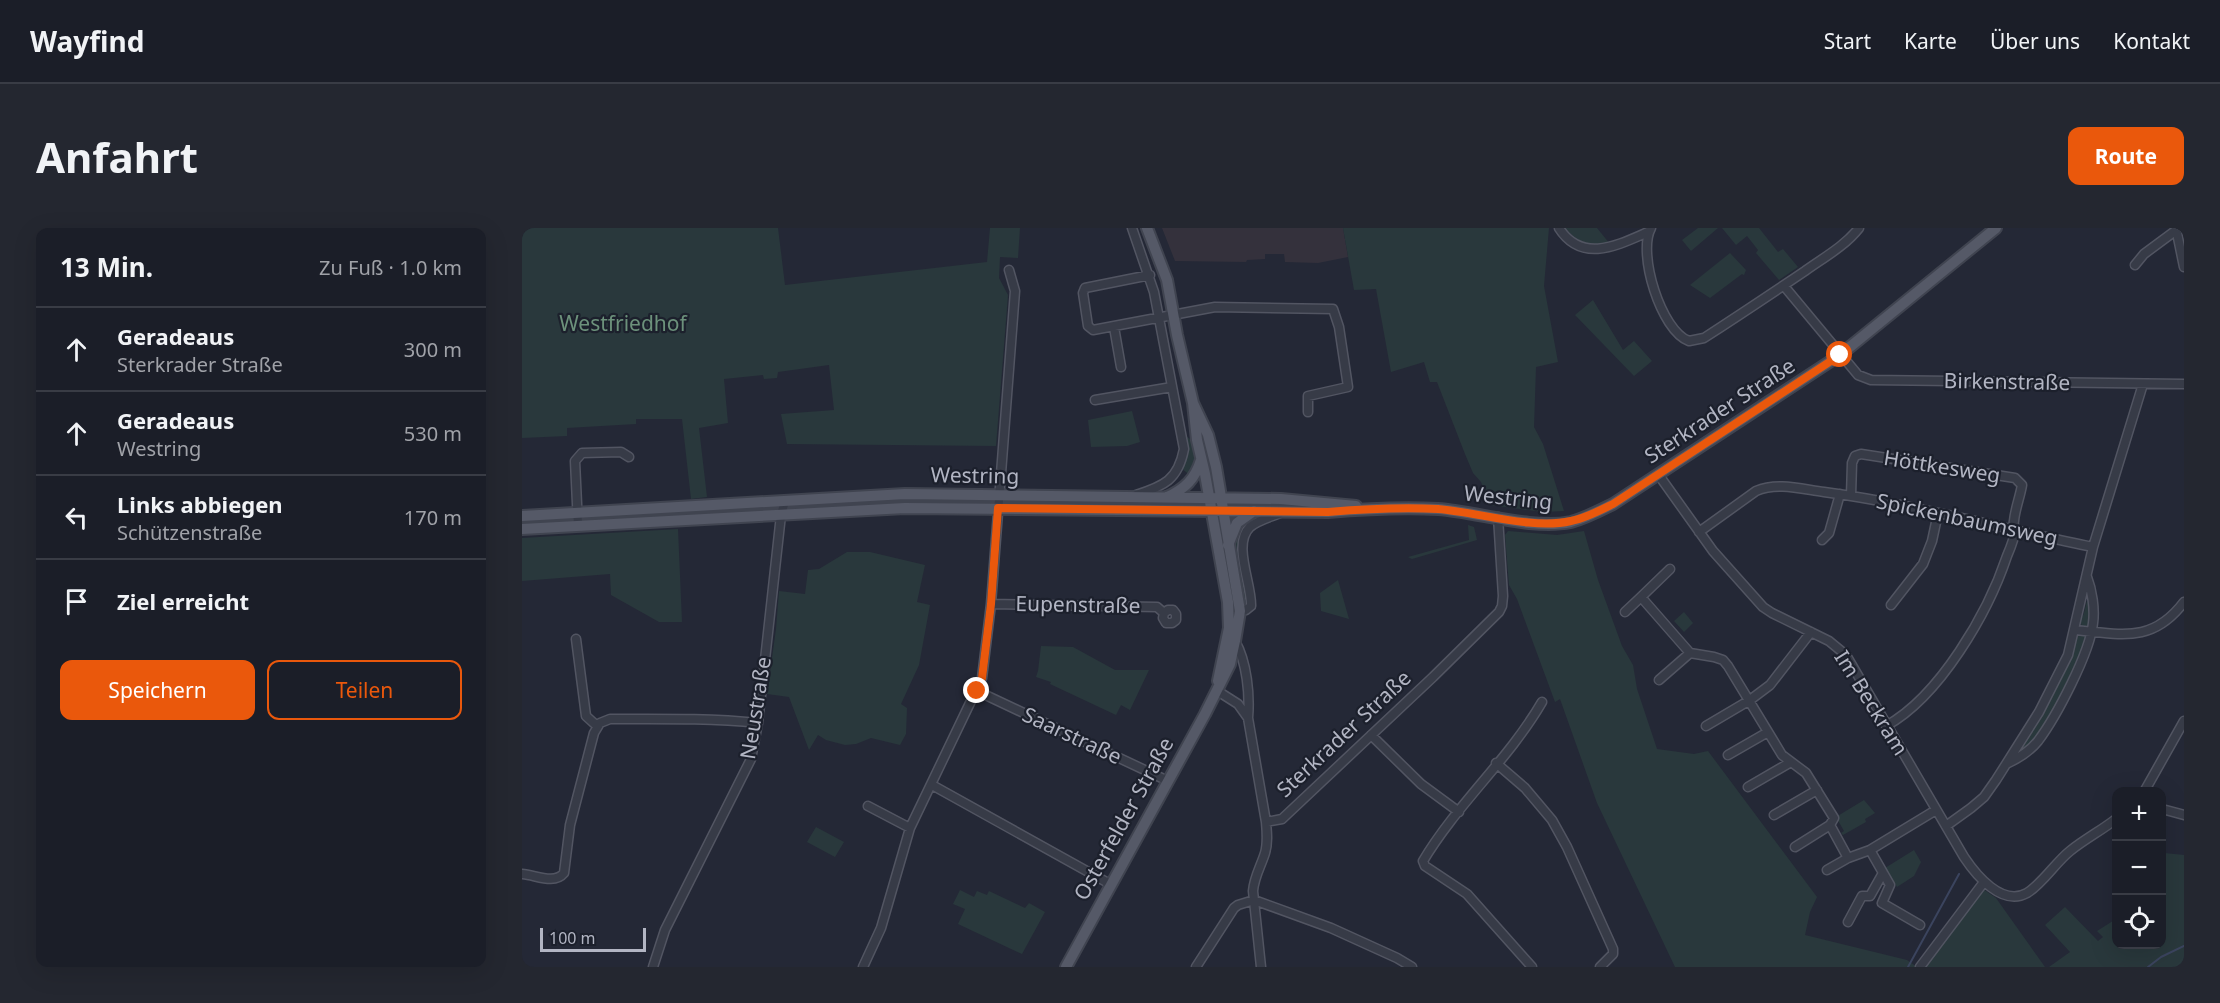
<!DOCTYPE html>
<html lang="de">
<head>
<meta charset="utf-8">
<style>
	:root { --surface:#1b1e28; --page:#242730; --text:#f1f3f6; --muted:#a0a2a8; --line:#393c45; --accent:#ea580c }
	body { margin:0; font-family:"Noto Sans",sans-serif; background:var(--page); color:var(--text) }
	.controls { position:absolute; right:18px; bottom:18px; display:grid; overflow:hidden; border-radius:12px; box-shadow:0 6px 24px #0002 }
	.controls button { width:54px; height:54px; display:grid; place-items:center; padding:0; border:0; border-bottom:2px solid var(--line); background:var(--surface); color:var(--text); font:30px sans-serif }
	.scale { position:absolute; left:18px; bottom:15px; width:106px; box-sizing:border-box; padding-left:6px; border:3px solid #b2b5c3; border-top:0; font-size:16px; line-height:21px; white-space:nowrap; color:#b2b5c3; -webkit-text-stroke:4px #1c202c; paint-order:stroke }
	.stop { position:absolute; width:18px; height:18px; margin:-14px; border:4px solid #ea580c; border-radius:50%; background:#fff }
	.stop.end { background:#ea580c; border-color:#fff; box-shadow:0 2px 6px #0008 }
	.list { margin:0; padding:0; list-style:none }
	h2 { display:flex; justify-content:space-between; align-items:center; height:78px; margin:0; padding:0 24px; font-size:26px }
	h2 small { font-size:20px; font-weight:400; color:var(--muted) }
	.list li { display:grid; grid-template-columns:39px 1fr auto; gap:18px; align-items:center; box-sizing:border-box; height:84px; padding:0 24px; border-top:2px solid var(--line) }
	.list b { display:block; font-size:22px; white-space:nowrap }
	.list p { margin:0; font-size:20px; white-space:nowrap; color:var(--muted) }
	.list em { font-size:20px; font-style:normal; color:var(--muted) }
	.actions { display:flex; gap:12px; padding:18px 24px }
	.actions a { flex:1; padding:14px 0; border:2px solid var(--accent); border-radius:12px; text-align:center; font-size:21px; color:var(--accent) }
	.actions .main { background:var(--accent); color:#fff }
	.icon { flex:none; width:33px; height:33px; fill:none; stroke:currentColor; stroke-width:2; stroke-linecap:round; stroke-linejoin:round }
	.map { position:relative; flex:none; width:1662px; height:739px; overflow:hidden; border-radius:12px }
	header { display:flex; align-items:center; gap:36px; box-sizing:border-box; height:84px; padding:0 30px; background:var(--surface); border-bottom:2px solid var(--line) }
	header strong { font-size:28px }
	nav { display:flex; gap:33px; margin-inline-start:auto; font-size:21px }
	.intro { display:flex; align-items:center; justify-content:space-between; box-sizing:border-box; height:144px; padding:0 36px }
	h1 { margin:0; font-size:42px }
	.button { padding:15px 27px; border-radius:12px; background:var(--accent); color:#fff; font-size:21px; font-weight:700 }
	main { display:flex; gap:36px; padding:0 36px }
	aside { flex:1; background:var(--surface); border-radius:12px; box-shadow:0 6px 24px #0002 }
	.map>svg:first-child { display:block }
</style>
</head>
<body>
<header>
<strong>Wayfind</strong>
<nav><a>Start</a><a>Karte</a><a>Über uns</a><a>Kontakt</a></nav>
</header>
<div class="intro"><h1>Anfahrt</h1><a class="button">Route</a></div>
<main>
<aside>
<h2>13 Min.<small>Zu Fuß · 1.0 km</small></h2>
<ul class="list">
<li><svg class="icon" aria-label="ahead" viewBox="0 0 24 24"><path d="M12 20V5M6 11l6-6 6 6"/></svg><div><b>Geradeaus</b><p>Sterkrader Straße</p></div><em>300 m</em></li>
<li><svg class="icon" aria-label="ahead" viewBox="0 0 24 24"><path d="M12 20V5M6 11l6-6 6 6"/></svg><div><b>Geradeaus</b><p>Westring</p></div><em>530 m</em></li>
<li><svg class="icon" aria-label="left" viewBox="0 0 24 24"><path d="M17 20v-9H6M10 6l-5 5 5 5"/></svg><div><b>Links abbiegen</b><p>Schützenstraße</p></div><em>170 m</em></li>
<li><svg class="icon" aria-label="arrive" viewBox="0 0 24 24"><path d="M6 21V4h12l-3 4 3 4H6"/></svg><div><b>Ziel erreicht</b></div></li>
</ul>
<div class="actions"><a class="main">Speichern</a><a>Teilen</a></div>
</aside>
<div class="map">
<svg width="1662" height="739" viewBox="0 0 1662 739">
	<rect width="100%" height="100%" fill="#242836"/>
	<!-- medical -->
	<path fill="#34313c" d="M640 0H821L826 29 796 35 763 34 762 26H743V31L725 32 724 34 653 33Z"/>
	<!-- green -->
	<path fill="#29383c" d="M0 0H256L263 57 465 34 468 0H498L496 30 478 29 477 50 486 67 474 218 265 216 259 186 312 182 307 137 256 144 255 150 242 151 241 147 202 151 206 195 177 200 185 269 169 271 160 191H114V196L45 200V208L0 210Z
		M821 0H1027L1022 58 1036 134 1014 139 1012 199 1021 216 1042 283 1021 284 968 277 959 254 951 245 943 226 915 154H908L902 134 869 144 854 61 832 62Z
		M1043 0H1075L1088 16C1068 18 1056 15 1043 0Z
		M1176 0H1196L1169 23 1160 12Z
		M1200 0H1237L1256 24 1261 21 1276 39 1257 52 1234 25 1236 22 1225 8 1214 17Z
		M1208 25 1224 42 1222 47 1220 46 1188 70 1168 57Z
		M1071 72 1101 122 1112 113 1130 133 1112 148 1053 87Z
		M610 183 618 214 605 218 569 219 566 192Z
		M664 208 673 215 675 230 669 248 659 240 664 231Z
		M572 273H673L674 276 499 277V275Z
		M946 297 952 299 955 312 890 331 886 329 947 312Z
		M156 301 160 394H137L89 367 88 346 0 353V310Z
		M715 301 721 306 727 375 722 378 712 316Z
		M986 303 1035 307 1062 303 1076 352 1100 418 1111 437 1115 461 1135 521 1172 526 1186 523 1295 669 1288 684 1283 707 1385 732 1395 739H1153L1075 575 1038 471 1033 474 995 371 987 357 983 307Z
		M325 324H348L403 337 395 374 408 377 397 437 379 476 385 480 384 506 378 517 349 510 334 516 323 517 304 512 296 507 287 522 267 469 245 466 254 401 257 363 283 366 286 342 297 341Z
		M816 352 827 391 799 383 798 365Z
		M1568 361 1569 395 1567 400H1561L1558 394 1562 385Z
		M1162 384 1171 395 1162 404 1152 393Z
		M1558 406H1564L1565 409C1552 438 1523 509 1497 525L1549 427 1555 409Z
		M519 418 551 419 593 442H627L608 482 599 477 594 487 528 456 529 454 514 449 516 443Z
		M1342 572 1353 585 1343 591 1344 594 1321 607 1319 605 1322 603 1314 589Z
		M294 599 322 614 313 629 285 614Z
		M1392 622 1399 634 1392 648 1375 659 1363 640Z
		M1642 625 1662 627V739H1527L1548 724 1523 697 1543 679 1576 713 1581 709 1575 703 1594 691V716H1640V627Z
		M1461 661 1474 670 1523 739H1401Z
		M438 662 452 669 455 663 465 667 467 663 503 680 507 675 523 684 500 726 436 696 443 681 431 676Z"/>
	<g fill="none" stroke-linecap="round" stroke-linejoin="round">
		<!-- stream -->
		<path stroke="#3b445e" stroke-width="2" d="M1386 739 1437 646
			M1626 739 1639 729 1662 718"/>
		<!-- minor casing -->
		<g stroke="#525562" stroke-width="11">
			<path id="minor" d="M610 0 632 64 662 221C656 252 642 258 614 267
				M1037 0C1060 36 1096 17 1126 4
				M1129 0C1115 25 1139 103 1167 113L1182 110C1216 88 1249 66 1283 43 1301 30 1323 18 1337 0
				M1654 0 1662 39
				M1613 37 1622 26 1653 3
				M628 47 563 60 561 65 566 98 571 102 693 79 811 81 817 99 826 159 786 168V184
				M1262 58 1336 147 1349 152 1662 156
				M592 99 599 139
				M573 172 650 159
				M1136 246 1191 323 1241 379 1250 385 1307 413 1324 427 1442 629C1454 647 1480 679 1505 665 1520 656 1534 634 1548 623 1563 611 1580 602 1594 591
				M1329 268 1330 235 1333 228 1339 226 1493 250 1500 257C1498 269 1493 281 1492 293 1491 296 1493 299 1493 302 1493 309 1488 321 1485 328 1466 385 1418 468 1364 498
				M56 297 53 233 60 225 99 224 107 229
				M1177 304 1234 263C1255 254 1279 261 1302 264 1392 276 1481 301 1571 319
				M1300 312 1307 305 1318 266
				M1148 341 1119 369 1168 425 1192 429 1201 432 1206 438 1260 527 1284 545 1312 590 1308 597 1326 630 1348 622 1414 582
				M469 376 635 379 642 385 641 390 644 395H650L654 392V386L651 382H646L642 385
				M1369 377 1401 336 1410 313 1416 285
				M718 383 724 382 729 378C730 356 710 316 728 299 736 292 749 289 758 285
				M1103 384 1119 369
				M1553 402C1599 406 1630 416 1662 374
				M54 411 64 488 75 498
				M713 413C725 434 728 467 726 490L744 594C745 605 746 615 743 625 739 638 732 649 731 663L739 739
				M1137 452 1168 425
				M694 462 716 476 726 490
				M455 463 646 553
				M1184 498 1228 472 1248 457 1289 404
				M849 507 899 556 937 584
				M1206 527 1246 504
				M974 535 1003 560 1030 592 1045 619 1091 721V726L1078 739
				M1486 535C1497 530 1508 523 1516 513 1534 489 1568 425 1571 395 1573 381 1570 362 1565 349
				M410 557 588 656
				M1226 559 1269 534
				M1622 564 1662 493
				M346 578 388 600
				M1640 581 1662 587
				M1252 587 1295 562
				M744 594 760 591 911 449 977 384 980 378 981 368 976 289
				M1424 598 1449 580 1462 569 1474 552 1517 484 1546 427 1571 319 1621 156
				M1273 619 1308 597
				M1348 622 1368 657 1360 675 1398 697
				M1305 642 1326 630
				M0 646C14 647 32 657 42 645L48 597 72 505 78 495 88 491C138 491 186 490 236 495
				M732 672 809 700 875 730 890 739
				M1326 694 1340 668H1348L1361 645
				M131 739 143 702 229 531 236 495 259 287 263 273
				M341 739 359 700 388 600 460 450 469 376 493 63 487 42
				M674 739 712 680 716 677 732 672
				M1010 739 945 666 903 638 901 633C935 576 987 531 1020 474
				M1398 739 1462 654"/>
		</g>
		<!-- major casing -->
		<g stroke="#404450" stroke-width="14">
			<path id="major" d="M625 0 645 52 655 107 671 175 675 212 683 246 706 374 707 400 696 453
				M645 269C663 261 673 251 679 232
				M0 288 383 266 759 271 834 278
				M0 301 383 280 806 284C842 281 879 279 916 281 956 284 1010 302 1049 294 1064 290 1077 283 1091 276L1318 127 1474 0
				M706 317 715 295 732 283
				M544 739 683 486 708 436 713 413 718 383 694 239 686 207 671 175"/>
		</g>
		<!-- minor -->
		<use href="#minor" stroke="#373b47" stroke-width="8"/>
		<!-- major -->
		<use href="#major" stroke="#555967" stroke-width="10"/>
	</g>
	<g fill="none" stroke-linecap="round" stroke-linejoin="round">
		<!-- route -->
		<path stroke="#ea580c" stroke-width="8" d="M455 463 460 450 469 376 476 280 806 284C842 281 879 279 916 281 956 284 1010 302 1049 293 1064 290 1077 283 1091 276L1318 127"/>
	</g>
	<g text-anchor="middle" stroke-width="4.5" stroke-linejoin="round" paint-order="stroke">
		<!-- park labels -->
		<g font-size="21" fill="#6c917b" stroke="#1c202c">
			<text x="101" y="103">Westfriedhof</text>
		</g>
		<!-- street labels -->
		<g font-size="21" fill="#b2b5c3" stroke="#1c202c">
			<text transform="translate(1485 154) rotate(1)" y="7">Birkenstraße</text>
			<text transform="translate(1198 183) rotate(-33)" y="7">Sterkrader Straße</text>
			<text transform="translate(1420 239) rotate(9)" y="7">Höttkesweg</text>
			<text transform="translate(453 248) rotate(1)" y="7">Westring</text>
			<text transform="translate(986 270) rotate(6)" y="7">Westring</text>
			<text transform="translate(1445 292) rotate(12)" y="7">Spickenbaumsweg</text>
			<text transform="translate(556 377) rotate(1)" y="7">Eupenstraße</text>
			<text transform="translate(1349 475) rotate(58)" y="7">Im Beckram</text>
			<text transform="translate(234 480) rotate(-81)" y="7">Neustraße</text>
			<text transform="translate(822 506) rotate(-43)" y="7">Sterkrader Straße</text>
			<text transform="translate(550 508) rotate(25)" y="7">Saarstraße</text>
			<text transform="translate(602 591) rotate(-61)" y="7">Osterfelder Straße</text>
		</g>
	</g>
</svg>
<div class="controls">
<button>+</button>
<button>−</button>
<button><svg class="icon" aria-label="locate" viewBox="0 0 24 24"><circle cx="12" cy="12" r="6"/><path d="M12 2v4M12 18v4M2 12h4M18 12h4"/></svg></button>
</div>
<div class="scale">100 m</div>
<div class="stop" style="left:1318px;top:127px"></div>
<div class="stop end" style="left:455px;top:463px"></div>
</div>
</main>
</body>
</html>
